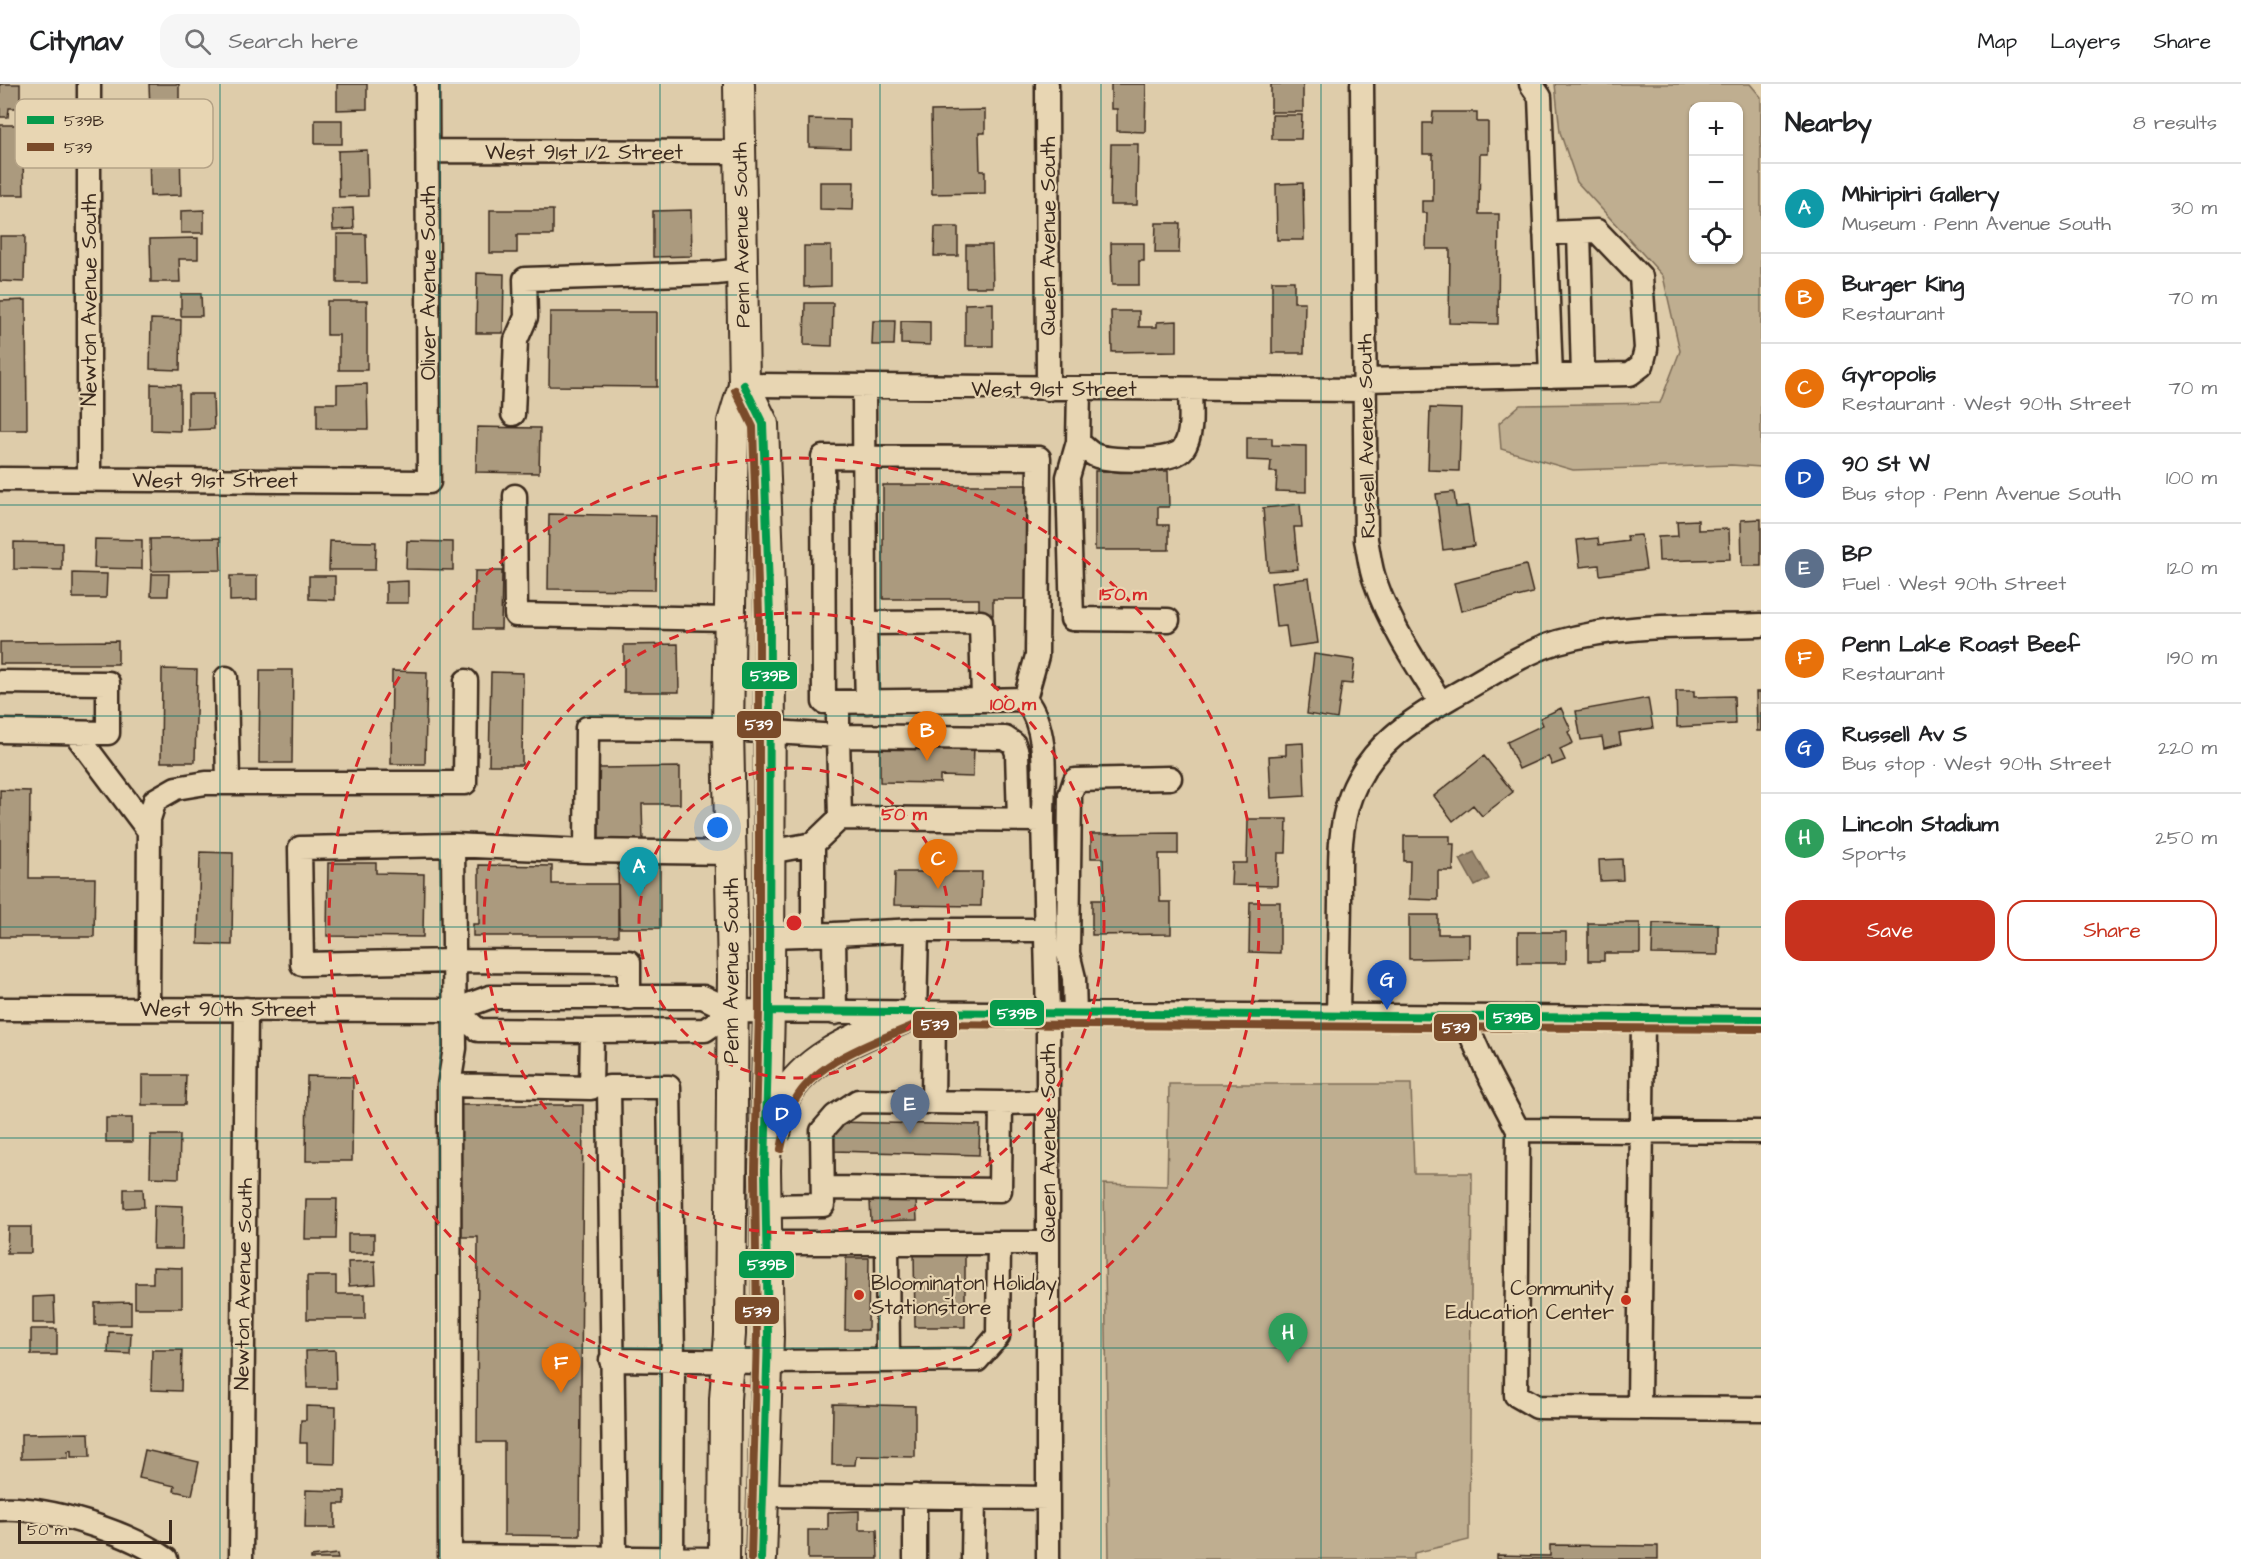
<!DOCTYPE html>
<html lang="en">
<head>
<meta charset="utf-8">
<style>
	:root { --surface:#fff; --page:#f6f6f6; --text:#202124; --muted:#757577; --line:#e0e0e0; --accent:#c8321e }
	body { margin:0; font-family:"Architects Daughter",sans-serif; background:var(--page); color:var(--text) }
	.controls { position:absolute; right:18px; top:18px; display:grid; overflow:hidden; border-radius:12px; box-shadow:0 2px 4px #0004 }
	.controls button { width:54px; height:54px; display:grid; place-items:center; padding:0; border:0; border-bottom:2px solid var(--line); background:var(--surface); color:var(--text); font:30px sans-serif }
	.scale { position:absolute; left:18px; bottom:15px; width:154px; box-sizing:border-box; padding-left:6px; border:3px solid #3b2a1e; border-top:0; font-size:16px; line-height:21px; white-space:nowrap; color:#3b2a1e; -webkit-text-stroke:4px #e8d6b3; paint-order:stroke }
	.you { position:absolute; left:718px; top:744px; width:21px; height:21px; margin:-15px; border:4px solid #fff; border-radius:50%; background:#1a73e8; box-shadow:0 0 0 9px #1a73e833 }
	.badge { display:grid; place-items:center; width:39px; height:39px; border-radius:50%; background:var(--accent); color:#fff; font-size:20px; font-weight:700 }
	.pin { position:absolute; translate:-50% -50px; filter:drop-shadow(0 2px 3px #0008) }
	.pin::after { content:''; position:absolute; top:32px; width:21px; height:18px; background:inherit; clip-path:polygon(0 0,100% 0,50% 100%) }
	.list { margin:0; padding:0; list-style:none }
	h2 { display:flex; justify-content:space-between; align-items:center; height:78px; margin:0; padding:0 24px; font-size:26px }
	h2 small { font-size:20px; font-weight:400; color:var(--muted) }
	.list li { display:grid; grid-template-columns:39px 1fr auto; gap:18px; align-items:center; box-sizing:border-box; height:90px; padding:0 24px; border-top:2px solid var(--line) }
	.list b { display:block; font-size:22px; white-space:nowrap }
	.list p { margin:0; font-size:20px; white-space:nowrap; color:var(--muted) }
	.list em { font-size:20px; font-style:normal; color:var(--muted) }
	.actions { display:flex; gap:12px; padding:18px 24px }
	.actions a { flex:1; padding:14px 0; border:2px solid var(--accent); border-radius:18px; text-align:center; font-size:21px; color:var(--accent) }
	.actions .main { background:var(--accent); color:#fff }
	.icon { flex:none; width:33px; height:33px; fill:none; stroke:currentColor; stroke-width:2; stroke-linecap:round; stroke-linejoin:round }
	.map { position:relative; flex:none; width:1761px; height:1475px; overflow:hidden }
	header { display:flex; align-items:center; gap:36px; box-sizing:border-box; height:84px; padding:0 30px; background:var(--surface); border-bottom:2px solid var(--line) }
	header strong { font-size:28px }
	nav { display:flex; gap:33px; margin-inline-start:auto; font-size:21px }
	.search { width:420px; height:54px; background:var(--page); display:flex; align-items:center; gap:15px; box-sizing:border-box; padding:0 21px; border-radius:18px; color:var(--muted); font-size:22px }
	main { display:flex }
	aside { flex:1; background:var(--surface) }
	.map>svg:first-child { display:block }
</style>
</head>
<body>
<header>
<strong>Citynav</strong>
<div class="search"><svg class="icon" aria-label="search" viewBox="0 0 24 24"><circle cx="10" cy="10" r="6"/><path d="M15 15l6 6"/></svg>Search here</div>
<nav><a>Map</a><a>Layers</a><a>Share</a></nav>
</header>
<main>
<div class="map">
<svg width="1761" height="1475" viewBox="0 0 1761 1475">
	<rect width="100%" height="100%" fill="#deccaa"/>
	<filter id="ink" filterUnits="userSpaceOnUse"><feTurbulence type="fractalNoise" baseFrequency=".0167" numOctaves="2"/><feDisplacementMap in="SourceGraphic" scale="12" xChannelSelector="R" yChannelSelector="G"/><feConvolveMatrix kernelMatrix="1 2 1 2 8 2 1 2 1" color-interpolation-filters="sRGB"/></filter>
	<g filter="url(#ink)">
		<!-- green -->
		<path fill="#bfae90" stroke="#7d6c57" stroke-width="1.5" fill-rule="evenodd" d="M1555 0H1750L1761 13V383L1731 381 1573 386 1501 365 1499 339 1520 321 1660 319 1680 267 1663 192 1577 98 1560 48ZM1738 22V176H1694V22Z
			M1169 1000H1411L1414 1089H1472L1469 1456 1414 1469V1475H1109L1104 1100 1167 1102Z"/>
		<!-- water -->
		<path fill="#99876e" stroke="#73624e" stroke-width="1.5" d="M1474 768 1489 795 1475 802 1460 775Z"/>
		<!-- building -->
		<path fill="#ab9a7e" stroke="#3b2a1e" stroke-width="1.5" d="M0 0H20V24H9L8 33H0Z
			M149 0H179V24L150 25Z
			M337 0H367V25L337 26Z
			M1111 0H1146L1145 48 1117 47V25H1111Z
			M1271 0H1303V28H1271Z
			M985 26V49H979L980 87H985V109L932 110 931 27Z
			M1433 28H1477V38H1488V70H1480L1479 130H1499L1498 240 1449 239 1450 165H1426L1427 129H1422V117H1433V70H1423V39H1432Z
			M1272 31H1302L1301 55H1272Z
			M809 35 850 36V64L809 63Z
			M315 36H342V60H315Z
			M0 41H22L24 111H0Z
			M163 41H188V58H180L181 111 150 112 149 61H164Z
			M1111 60H1138L1137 121H1110Z
			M367 66 368 112 339 113 338 67Z
			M820 98H854L853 126 820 125Z
			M1303 99 1304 156H1277L1276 100Z
			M353 124 354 145 333 146 332 125Z
			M204 126V149H181V127Z
			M490 126H553V151H517V169H490Z
			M691 126 692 172 653 173V127Z
			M1156 139H1180L1179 169H1155Z
			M935 143H958V172H934Z
			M337 150H366L367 199H337Z
			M0 152H25L24 198 0 197Z
			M198 154V175H179L180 198H151L150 155Z
			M1111 159H1144V177H1139V201H1112Z
			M966 161H992L993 203H966Z
			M804 162H831V202L804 203Z
			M477 189 504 190 503 249H476Z
			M1272 197H1294V218H1305L1304 269H1272Z
			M181 210H201L202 232H181Z
			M26 216 27 346H0V217Z
			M327 217H367V286H339V251H327Z
			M805 219H833L832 262 804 261Z
			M993 219V262H965V220Z
			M1111 227H1139V243H1157V238L1177 237V267L1112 268Z
			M550 228H657V303L549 302Z
			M151 235 181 236 180 286 150 285Z
			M873 237H895L894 261H872Z
			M901 237 930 238V261L901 260Z
			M151 300 180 301V347L151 346Z
			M367 300 368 345H317V319H337V301Z
			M188 310H213L214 345 188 346Z
			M1430 324 1461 325 1459 387 1428 386Z
			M477 343 540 344 539 389 476 388Z
			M1247 354H1272V361L1306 362V408L1276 407 1277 388H1270L1271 377 1247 376Z
			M1095 387H1168L1169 423H1158V441H1169V466H1095Z
			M883 401H1026V515H993V531H979V515H883Z
			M1454 408 1456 423 1468 422 1474 462 1443 466 1436 410Z
			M1300 420 1302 443H1294L1298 485 1268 487 1263 424Z
			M549 430 656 432 655 506 548 505Z
			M1761 435V482H1742L1741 436Z
			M1698 436V446L1729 445 1730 475 1659 477 1658 453 1678 452 1677 437Z
			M1641 451 1646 485 1600 491 1599 481 1580 483 1577 456 1598 454 1599 461 1628 457 1627 452Z
			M220 454 221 486 151 487 150 455Z
			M95 455 142 456V485L94 484Z
			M330 457 376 458 375 486H329Z
			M407 457 453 458V486L406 485Z
			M14 458 62 459V486L14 485Z
			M1526 481 1533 509 1461 527 1454 499Z
			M475 487H502L501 545H474Z
			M73 489 107 490 106 514H73Z
			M152 490H169L168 512H151Z
			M230 492H257V516L230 517Z
			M309 492H335V516L309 515Z
			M1309 494 1318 559 1289 563 1286 542 1276 543 1271 499Z
			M408 497V519H386V498Z
			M118 557V580H0V558Z
			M678 560 679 608H624V561Z
			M1314 570 1355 576 1352 600 1342 599 1337 635 1307 630Z
			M162 585 197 586 195 678H161Z
			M260 586H293L292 679H259Z
			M392 587 427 588 425 680H391Z
			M491 588 523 589 522 681H489Z
			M1676 607H1694V613L1734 612 1735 640 1677 643Z
			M1756 608H1761V647H1757Z
			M1648 614 1653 644 1619 649 1621 660 1604 664 1602 653 1581 656 1576 627Z
			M1561 624 1571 646 1568 648 1573 659 1560 665 1565 676 1552 681 1548 672 1519 685 1507 658 1543 641 1540 634Z
			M1303 659 1305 712 1271 714 1269 672 1286 671V660Z
			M880 660 974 661 973 693 940 692V699L880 698Z
			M1484 672 1513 708 1482 732 1473 721 1453 737 1434 712Z
			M680 683V720H642L643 758H599L598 684Z
			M0 706 30 707 29 794H95L94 853H0Z
			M1248 735H1287L1286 769H1278L1277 802 1231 801 1232 779H1247Z
			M1178 749V770H1159L1160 818H1171V850L1092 851V816H1104L1103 774H1091V750Z
			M1404 752H1450V760H1454L1453 787H1438V816L1409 815 1410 777H1404Z
			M200 768 233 769 232 861 198 860Z
			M1622 775 1623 796 1600 797 1599 776Z
			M328 779H376V789L424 790 423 853 327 852Z
			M479 781 552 782V800H618V852H473V840H479Z
			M618 781H660V844H619Z
			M895 788H982L981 822 894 821Z
			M1250 818H1280V869L1249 868Z
			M1409 831H1438V850H1469V874L1409 875Z
			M1588 839H1640V869H1604V877H1588Z
			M1653 839 1718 840V871L1652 870Z
			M1518 848H1566V879H1518Z
			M142 991H186L185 1021H142Z
			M307 992 353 993 352 1077H306Z
			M459 1021H583L580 1452 504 1451V1358H477L478 1153H458Z
			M106 1034H132V1058H106Z
			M835 1038 980 1041 979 1071 834 1067Z
			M151 1051H180L179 1094 150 1093Z
			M124 1105H143L144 1123 124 1124Z
			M306 1115H337L336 1155H305Z
			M916 1116 917 1136 871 1137 870 1117Z
			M154 1121 183 1122 182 1165H153Z
			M8 1143H31V1169H7Z
			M348 1150H374V1169H348Z
			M914 1166H965V1243H915Z
			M846 1174H869L868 1246H845Z
			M375 1177 376 1200 349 1202 348 1178Z
			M153 1183 182 1184V1224H135V1199H153Z
			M307 1192H336V1210H365V1235H307Z
			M54 1212 55 1239H33V1213Z
			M131 1218V1241H95V1219Z
			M31 1245H57V1271H31Z
			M109 1248 131 1249 130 1270 108 1269Z
			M152 1266H182L181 1307 151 1306Z
			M335 1266 336 1304H307L306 1267Z
			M833 1320 915 1322V1373L856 1372 855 1381H832Z
			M306 1322 336 1323 335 1380 307 1379V1359H300L301 1336H306Z
			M89 1349 90 1373H71V1366L68 1367V1374L21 1375V1350Z
			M145 1366 199 1378 192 1411 174 1407 175 1402 139 1394Z
			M306 1406 345 1407V1420H335V1444H305Z
			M859 1427V1446H877L878 1475H808V1446H828V1428Z
			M1550 1461 1658 1462V1475H1497V1471L1550 1472Z
			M337 1470 338 1475H311V1473Z"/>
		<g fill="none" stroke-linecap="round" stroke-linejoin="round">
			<!-- minor casing -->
			<g stroke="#3b2a1e" stroke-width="27">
				<path id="minor" d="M89 0V395
					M1047 0 1048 305
					M1362 0 1366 456C1369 469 1370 484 1375 497 1390 541 1416 580 1441 619
					M1531 0 1540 13 1551 292
					M427 67 740 68
					M1579 148 1583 291
					M1365 296 1630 290 1642 281 1646 265 1641 193 1597 147 1545 149
					M744 301 1365 306
					M864 303 865 539 981 538 983 616 824 618 823 373 1039 374 1037 572 1025 615 983 616
					M1079 305 1078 358 1068 393 1072 535 1168 536
					M513 330 516 256 526 233 525 195 716 189 741 186
					M1078 358C1084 363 1090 370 1097 372 1113 377 1173 379 1183 365 1194 350 1190 324 1190 305
					M0 395 429 398 427 0
					M515 412 516 531 730 535
					M865 539 867 618
					M226 594 228 699
					M0 598 108 599V649L0 647
					M1025 615C1050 647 1043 696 1043 736
					M838 618V652L1005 654 1014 660 1017 669 1019 735
					M75 649 149 747
					M813 760V851
					M453 761 455 964 449 1001 450 1472 724 1475
					M586 767 453 761 300 764 302 880 455 877 629 878V914
					M769 768 813 760 840 734
					M731 769 586 767 587 644 728 645 838 652 840 734 1043 736 1048 931V1475
					M834 850 917 846
					M769 852 834 850 835 929
					M0 925 455 926 490 913H703L733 927 1761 935
					M148 925 149 735 155 716 176 704 206 699H465L466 597
					M455 926 478 946 592 947 705 946 733 927
					M915 929 917 846H1046
					M1075 931 1074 894 1068 869 1070 711 1075 696 1170 694
					M1338 932C1339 894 1339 856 1340 818 1340 782 1338 745 1351 711 1370 662 1410 637 1453 612 1488 593 1520 570 1558 558 1623 539 1694 543 1761 541
					M1463 933 1488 989 1518 1046 1516 1311 1537 1323 1761 1325
					M449 1001 591 1004 592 947
					M933 1018 934 930
					M1001 1019 1048 1018
					M1518 1046 1761 1048
					M766 1122 823 1121 822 1047 835 1032 858 1017 1001 1019 1000 1106 823 1104
					M768 1159H1048
					M887 1159 888 1276
					M611 1276 767 1278 977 1276 998 1252 999 1159
					M1639 1324 1643 934
					M762 1411 1048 1414
					M0 1425C47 1422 128 1448 166 1475
					M615 1472 609 1003H669L673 1276 672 1475
					M241 1475 246 925
					M915 1475V1412
					M973 1475 974 1413"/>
			</g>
			<!-- major casing -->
			<g stroke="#3b2a1e" stroke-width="34">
				<path id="major" d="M744 301 763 340 770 533 769 927 765 1086 768 1251 761 1475
					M776 1046C778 1036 780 1023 784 1014 810 967 870 950 915 929
					M724 1475 725 1315 730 1250 733 891 728 645 733 338 744 301 739 0"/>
			</g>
			<!-- minor -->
			<use href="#minor" stroke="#e8d6b3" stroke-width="22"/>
			<!-- major -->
			<use href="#major" stroke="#e8d6b3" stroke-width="30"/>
			<!-- bus-1 casing -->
			<g stroke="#e8d6b3" stroke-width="12">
				<path id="bus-1" d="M744 301 763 340 770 533 769 927 765 1086 768 1251 761 1475
					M769 927 1761 935"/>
			</g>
			<!-- bus-2 casing -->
			<g stroke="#e8d6b3" stroke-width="12">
				<path id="bus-2" d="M735 306 753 343 759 533V927L755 1086 757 1251 751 1475
					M781 1065C784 1052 786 1037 791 1024 812 977 873 959 917 940L1761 945"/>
			</g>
			<!-- bus-1 -->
			<use href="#bus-1" stroke="#069a4c" stroke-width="8"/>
			<!-- bus-2 -->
			<use href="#bus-2" stroke="#7a4b2a" stroke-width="8"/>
		</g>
	</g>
	<!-- grid -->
	<path fill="none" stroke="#0f766e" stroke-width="1.5" stroke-opacity="0.55" d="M220 0V1475M440 0V1475M660 0V1475M880 0V1475M1101 0V1475M1321 0V1475M1541 0V1475M0 211H1761M0 421H1761M0 632H1761M0 843H1761M0 1054H1761M0 1264H1761"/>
	<!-- distance rings -->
	<g fill="none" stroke="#d62828" stroke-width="3" stroke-dasharray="10 8">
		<circle cx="794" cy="839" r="155"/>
		<circle cx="794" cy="839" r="310"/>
		<circle cx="794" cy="839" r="465"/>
	</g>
	<!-- markers -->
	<g fill="#c8321e" stroke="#e8d6b3" stroke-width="2">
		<circle cx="859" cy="1211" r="6"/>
		<circle cx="1626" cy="1216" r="6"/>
	</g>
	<g text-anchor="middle" stroke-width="4.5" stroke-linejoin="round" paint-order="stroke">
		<!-- street labels -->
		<g font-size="21" fill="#3b2a1e" stroke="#e8d6b3">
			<text x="584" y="75">West 91st 1/2 Street</text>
			<text transform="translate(741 151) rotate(-91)" y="7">Penn Avenue South</text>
			<text transform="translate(1048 152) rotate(-90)" y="7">Queen Avenue South</text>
			<text transform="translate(428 199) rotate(-90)" y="7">Oliver Avenue South</text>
			<text transform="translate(89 216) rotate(-90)" y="7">Newton Avenue South</text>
			<text x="1054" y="312">West 91st Street</text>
			<text transform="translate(1366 352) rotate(-91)" y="7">Russell Avenue South</text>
			<text x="215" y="403">West 91st Street</text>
			<text transform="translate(731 887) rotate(-90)" y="7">Penn Avenue South</text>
			<text x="228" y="932">West 90th Street</text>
			<text transform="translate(1048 1059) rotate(-90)" y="7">Queen Avenue South</text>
			<text transform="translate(243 1200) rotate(-89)" y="7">Newton Avenue South</text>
		</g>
		<!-- poi labels -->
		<g font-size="21" fill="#3b2a1e" stroke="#e8d6b3" text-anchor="start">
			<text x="871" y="1206">Bloomington Holiday<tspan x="871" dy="24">Stationstore</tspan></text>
			<text x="1614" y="1211" text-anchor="end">Community<tspan x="1614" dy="24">Education Center</tspan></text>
		</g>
	</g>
	<!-- legend -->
	<rect x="15" y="15" width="198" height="69" rx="9" fill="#e8d6b3" stroke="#b4a286" stroke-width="1.5"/>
	<rect x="27" y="32" width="27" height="8" fill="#069a4c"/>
	<rect x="27" y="59" width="27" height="8" fill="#7a4b2a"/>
	<g font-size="16" fill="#3b2a1e">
		<text x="64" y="42">539B</text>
		<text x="64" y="69">539</text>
	</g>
	<circle cx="794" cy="839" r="9" fill="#d62828" stroke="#e8d6b3" stroke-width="3"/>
	<g font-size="18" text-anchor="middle" font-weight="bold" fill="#d62828" stroke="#e8d6b3" stroke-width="4.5" stroke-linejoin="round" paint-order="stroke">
		<text x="1123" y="516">150 m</text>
		<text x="1013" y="626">100 m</text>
		<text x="904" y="736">50 m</text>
	</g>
	<g stroke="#e8d6b3" stroke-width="2">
		<rect x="741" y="577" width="57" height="29" rx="6" fill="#069a4c"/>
		<rect x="736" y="626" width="46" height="29" rx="6" fill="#7a4b2a"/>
		<rect x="989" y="915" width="56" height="28" rx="6" fill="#069a4c"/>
		<rect x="1485" y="919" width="56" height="28" rx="6" fill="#069a4c"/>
		<rect x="912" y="926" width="46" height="29" rx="6" fill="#7a4b2a"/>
		<rect x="1433" y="929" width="45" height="29" rx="6" fill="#7a4b2a"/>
		<rect x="738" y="1166" width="57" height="29" rx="6" fill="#069a4c"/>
		<rect x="734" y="1212" width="46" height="29" rx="6" fill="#7a4b2a"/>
	</g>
	<g font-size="16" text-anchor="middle" font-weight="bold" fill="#fff">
		<text x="770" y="597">539B</text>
		<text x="759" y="646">539</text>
		<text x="1017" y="935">539B</text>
		<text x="1513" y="939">539B</text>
		<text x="935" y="946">539</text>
		<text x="1456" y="949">539</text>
		<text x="767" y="1186">539B</text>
		<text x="757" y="1233">539</text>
	</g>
</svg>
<div class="controls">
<button>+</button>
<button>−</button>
<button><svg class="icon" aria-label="locate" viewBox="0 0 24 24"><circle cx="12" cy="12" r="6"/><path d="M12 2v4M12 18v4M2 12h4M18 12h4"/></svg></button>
</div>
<div class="scale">50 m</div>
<div class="you"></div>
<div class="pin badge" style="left:639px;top:813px;background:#0f9aa8">A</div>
<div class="pin badge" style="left:927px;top:677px;background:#e8710a">B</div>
<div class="pin badge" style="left:938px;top:805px;background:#e8710a">C</div>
<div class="pin badge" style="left:782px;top:1060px;background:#1a4fb4">D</div>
<div class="pin badge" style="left:910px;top:1050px;background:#5c6f8a">E</div>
<div class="pin badge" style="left:561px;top:1309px;background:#e8710a">F</div>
<div class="pin badge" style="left:1387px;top:926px;background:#1a4fb4">G</div>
<div class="pin badge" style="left:1288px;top:1279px;background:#2e9e5b">H</div>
</div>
<aside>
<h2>Nearby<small>8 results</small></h2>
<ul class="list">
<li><span class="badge" style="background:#0f9aa8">A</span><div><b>Mhiripiri Gallery</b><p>Museum · Penn Avenue South</p></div><em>30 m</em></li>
<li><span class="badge" style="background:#e8710a">B</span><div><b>Burger King</b><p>Restaurant</p></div><em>70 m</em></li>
<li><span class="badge" style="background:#e8710a">C</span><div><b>Gyropolis</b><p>Restaurant · West 90th Street</p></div><em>70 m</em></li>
<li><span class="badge" style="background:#1a4fb4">D</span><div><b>90 St W</b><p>Bus stop · Penn Avenue South</p></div><em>100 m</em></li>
<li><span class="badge" style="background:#5c6f8a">E</span><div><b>BP</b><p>Fuel · West 90th Street</p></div><em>120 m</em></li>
<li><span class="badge" style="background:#e8710a">F</span><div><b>Penn Lake Roast Beef</b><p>Restaurant</p></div><em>190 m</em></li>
<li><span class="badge" style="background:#1a4fb4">G</span><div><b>Russell Av S</b><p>Bus stop · West 90th Street</p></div><em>220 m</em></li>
<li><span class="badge" style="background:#2e9e5b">H</span><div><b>Lincoln Stadium</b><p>Sports</p></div><em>250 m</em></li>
</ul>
<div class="actions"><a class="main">Save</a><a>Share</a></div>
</aside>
</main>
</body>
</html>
